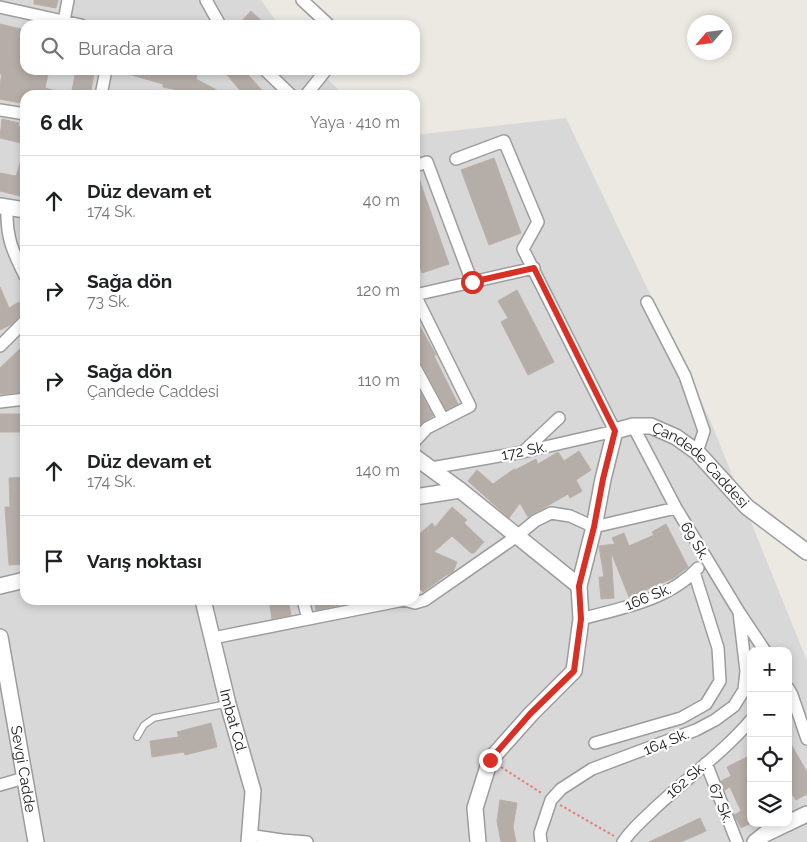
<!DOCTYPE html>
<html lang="tr">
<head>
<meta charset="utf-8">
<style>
	:root { --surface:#fff; --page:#f2f2f2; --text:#202124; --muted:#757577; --line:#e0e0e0 }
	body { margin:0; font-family:Raleway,sans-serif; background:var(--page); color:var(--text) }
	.controls { position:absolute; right:15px; bottom:15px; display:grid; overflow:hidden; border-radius:10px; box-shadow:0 2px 8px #0003 }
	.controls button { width:45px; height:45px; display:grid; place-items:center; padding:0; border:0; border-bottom:1px solid var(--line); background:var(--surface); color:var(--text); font:25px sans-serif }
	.compass { position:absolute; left:687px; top:15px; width:45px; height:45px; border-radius:50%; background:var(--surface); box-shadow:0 2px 8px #0003; rotate:242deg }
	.stop { position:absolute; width:15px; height:15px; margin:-11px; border:4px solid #d93025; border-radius:50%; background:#fff }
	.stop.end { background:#d93025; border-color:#fff; box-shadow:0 1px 5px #0008 }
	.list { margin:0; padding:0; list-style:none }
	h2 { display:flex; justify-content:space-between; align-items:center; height:65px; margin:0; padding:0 20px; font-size:21px }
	h2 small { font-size:16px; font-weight:400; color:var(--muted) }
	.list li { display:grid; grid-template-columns:32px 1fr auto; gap:15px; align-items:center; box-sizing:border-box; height:90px; padding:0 20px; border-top:1px solid var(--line) }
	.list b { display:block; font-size:19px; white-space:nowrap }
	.list p { margin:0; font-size:16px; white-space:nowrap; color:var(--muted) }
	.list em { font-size:16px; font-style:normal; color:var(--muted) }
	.icon { flex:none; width:28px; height:28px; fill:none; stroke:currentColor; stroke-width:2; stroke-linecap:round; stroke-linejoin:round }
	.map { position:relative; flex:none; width:807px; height:842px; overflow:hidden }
	.search { position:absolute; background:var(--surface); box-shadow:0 2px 8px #0003; left:20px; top:20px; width:400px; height:55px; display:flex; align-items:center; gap:12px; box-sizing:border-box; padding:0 18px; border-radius:15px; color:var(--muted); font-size:19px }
	.panel { position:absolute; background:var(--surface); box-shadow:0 2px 8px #0003; left:20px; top:90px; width:400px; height:515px; border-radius:15px }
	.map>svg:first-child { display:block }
</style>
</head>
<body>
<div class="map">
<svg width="807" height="842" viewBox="0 0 807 842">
	<rect width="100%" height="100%" fill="#ece8e2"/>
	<!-- residential -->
	<path fill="#d9d8d9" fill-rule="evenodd" d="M0 0H261L279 25H25V70H318L344 95H25V600H415V135L566 118 710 420 807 661V842H0ZM751 651H788V823H751Z"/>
	<!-- building -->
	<path fill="#b5ada8" stroke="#bcaea6" d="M34 0H58L56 8 34 4Z
		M251 11 266 25H238Z
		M0 24 25 30V61L23 70H49L45 88 60 92V95H25V104L0 99V85L2 74H0Z
		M122 70H170L197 75 196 79 226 95H202L163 87V84L121 72Z
		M223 70H244L266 95H244Z
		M76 71 94 74 90 95H71Z
		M2 119 19 123 18 126 25 128V144L0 138Z
		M23 154H25V197L0 191V173L16 176Z
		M494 158 521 233 489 245 461 170Z
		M415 173H417L449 264 422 273 415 253Z
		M0 287 9 308 19 302 25 311V314L20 315 12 324 0 330Z
		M517 290 554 362 528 375 501 322 508 318 498 301Z
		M415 318 436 355 434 356 458 404 446 410 415 351Z
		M25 344V392L0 394V368Z
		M415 383 433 416 420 424 415 417Z
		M0 414H25V432H0Z
		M579 451 591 470 576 480 582 491 570 498 568 494 528 517 520 503 509 518 468 481 477 470 493 484 514 469 515 470 536 459 538 464 558 452 564 461Z
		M25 477V500H20L22 547H25V564L9 565 5 507H10L9 478Z
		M452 507 467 520 464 523 484 542 474 553H471L452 536 434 552 457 562 453 572 447 575H446L423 592 415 584V573L419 570 415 566V538L432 523 435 527Z
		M666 524 688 567 674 578 629 597 611 552 614 598 601 599 599 577H604L599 546 615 544 612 538 624 533 629 546 654 535 652 532Z
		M269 600H288L291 615 272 619Z
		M314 600H349V603L316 610Z
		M211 723 217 747 185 755 184 752 152 757 150 741 179 737 177 732Z
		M788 739 807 772V794L796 800 788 788Z
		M747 757 751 766V823L741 828 734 815 741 811 730 787 725 790 721 781 731 776 727 767Z
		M500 800 517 803 513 827 516 842H501L497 821Z
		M700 818 706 831 681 842H649Z"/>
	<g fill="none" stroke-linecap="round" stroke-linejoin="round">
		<!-- service casing -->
		<g stroke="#9c9c9c" stroke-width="8">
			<path id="service" d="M137 737 144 725 154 718 226 704"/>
		</g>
		<!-- minor casing -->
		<g stroke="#9c9c9c" stroke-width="14">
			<path id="minor" d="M206 0 220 25
				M302 0 329 25
				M0 7 81 25
				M64 21 68 0
				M265 70 291 95
				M101 95 106 70
				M306 95 326 70
				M0 110 25 114
				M415 166 427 162 472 282
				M7 207C6 237 12 250 25 276
				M415 295 470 406 427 428 415 441
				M415 295 534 268
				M647 302 685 376 704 431 697 452
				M0 346 25 321
				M415 367 443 419
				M0 402 25 399
				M633 426 676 508 739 612 765 651
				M524 451 559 418
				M431 468 523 452 615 431 523 249 538 222 504 141 456 159
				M303 600 308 619
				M581 619C621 608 669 600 698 568
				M213 638 404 600 415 603 425 600 517 536 535 521 551 513 570 516 594 527 676 508
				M788 688 792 695 807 739
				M595 743 681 718 706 704 720 681 718 648 694 572
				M706 763 737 842
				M0 785 24 778
				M249 835 282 840V842
				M282 840 307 842
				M541 842 540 833 551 800 561 789 592 769 696 730 715 720 734 706 744 690 746 671 739 612
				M623 842C631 830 641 821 652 811 684 780 722 754 751 720"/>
		</g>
		<!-- tertiary casing -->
		<g stroke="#9c9c9c" stroke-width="18">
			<g id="tertiary">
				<path d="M0 206 25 210"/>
				<path d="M415 457 460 490 579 586"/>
				<path d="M415 497 460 490"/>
				<path d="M0 586 25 580"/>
				<path id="s1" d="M203 600 228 704 253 791 249 842"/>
				<path id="s2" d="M0 637 36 842"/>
				<path d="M788 823 807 814"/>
				<path id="s3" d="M478 842 475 808 490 760 531 714 574 671 581 619 579 586 594 527 603 479 615 431 633 426H651L676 437 697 452 747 507 807 552"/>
				<path d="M755 842 765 834 788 823"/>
			</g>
		</g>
		<!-- path -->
		<path stroke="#eb7974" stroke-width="2" stroke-dasharray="2.5 2.5" stroke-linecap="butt" d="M501 767 543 794
			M560 805 614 836"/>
		<!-- service -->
		<use href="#service" stroke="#fff" stroke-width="5.5"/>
		<!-- minor -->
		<use href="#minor" stroke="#fff" stroke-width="11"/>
		<!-- tertiary -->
		<use href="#tertiary" stroke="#fff" stroke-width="15"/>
	</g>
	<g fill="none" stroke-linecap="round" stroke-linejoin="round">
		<!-- route -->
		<path stroke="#d93025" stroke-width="6" d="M472 282 534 268 615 431 603 479 594 527 579 586 581 619 574 671 530 714 490 760"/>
	</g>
	<g text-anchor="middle" stroke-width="4.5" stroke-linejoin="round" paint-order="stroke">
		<!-- street labels -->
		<g font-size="15" fill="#1b1b1b" stroke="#fff">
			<text transform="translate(524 451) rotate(-11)" y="5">172 Sk.</text>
			<text dy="5" stroke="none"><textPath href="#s3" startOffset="552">Çandede Caddesi</textPath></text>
			<text transform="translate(695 541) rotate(59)" y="5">69 Sk.</text>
			<text transform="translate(648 597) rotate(-22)" y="5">166 Sk.</text>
			<text dy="5" stroke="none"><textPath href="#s1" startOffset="125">Imbat Cd.</textPath></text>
			<text transform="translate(666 742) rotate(-22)" y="5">164 Sk.</text>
			<text dy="5" stroke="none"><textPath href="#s2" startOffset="134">Sevgi Cadde</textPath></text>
			<text transform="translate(686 780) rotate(-41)" y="5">162 Sk.</text>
			<text transform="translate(721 803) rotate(68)" y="5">67 Sk.</text>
		</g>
	</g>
</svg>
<div class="controls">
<button>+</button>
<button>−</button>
<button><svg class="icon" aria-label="locate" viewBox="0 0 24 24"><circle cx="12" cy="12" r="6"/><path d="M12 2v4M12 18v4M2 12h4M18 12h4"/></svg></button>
<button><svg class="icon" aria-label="layers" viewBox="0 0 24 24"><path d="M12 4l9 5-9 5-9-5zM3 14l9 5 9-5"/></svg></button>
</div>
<svg class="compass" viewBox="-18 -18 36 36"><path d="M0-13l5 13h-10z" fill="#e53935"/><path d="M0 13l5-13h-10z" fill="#757577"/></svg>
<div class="stop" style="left:472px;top:282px"></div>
<div class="stop end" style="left:490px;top:760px"></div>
<div class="search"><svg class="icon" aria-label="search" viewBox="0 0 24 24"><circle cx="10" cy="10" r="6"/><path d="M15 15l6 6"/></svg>Burada ara</div>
<section class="panel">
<h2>6 dk<small>Yaya · 410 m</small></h2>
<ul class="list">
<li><svg class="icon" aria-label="ahead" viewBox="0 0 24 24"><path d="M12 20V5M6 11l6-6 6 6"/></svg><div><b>Düz devam et</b><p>174 Sk.</p></div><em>40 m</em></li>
<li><svg class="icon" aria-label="right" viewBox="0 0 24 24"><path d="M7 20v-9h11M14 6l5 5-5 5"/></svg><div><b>Sağa dön</b><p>73 Sk.</p></div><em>120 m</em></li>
<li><svg class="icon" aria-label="right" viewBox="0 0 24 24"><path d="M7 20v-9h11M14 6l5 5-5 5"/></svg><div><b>Sağa dön</b><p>Çandede Caddesi</p></div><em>110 m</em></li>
<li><svg class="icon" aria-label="ahead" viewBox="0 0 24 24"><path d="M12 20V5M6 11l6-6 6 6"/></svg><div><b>Düz devam et</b><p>174 Sk.</p></div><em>140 m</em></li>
<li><svg class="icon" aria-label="arrive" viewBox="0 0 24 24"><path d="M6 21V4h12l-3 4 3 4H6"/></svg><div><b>Varış noktası</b></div></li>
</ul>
</section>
</div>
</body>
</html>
